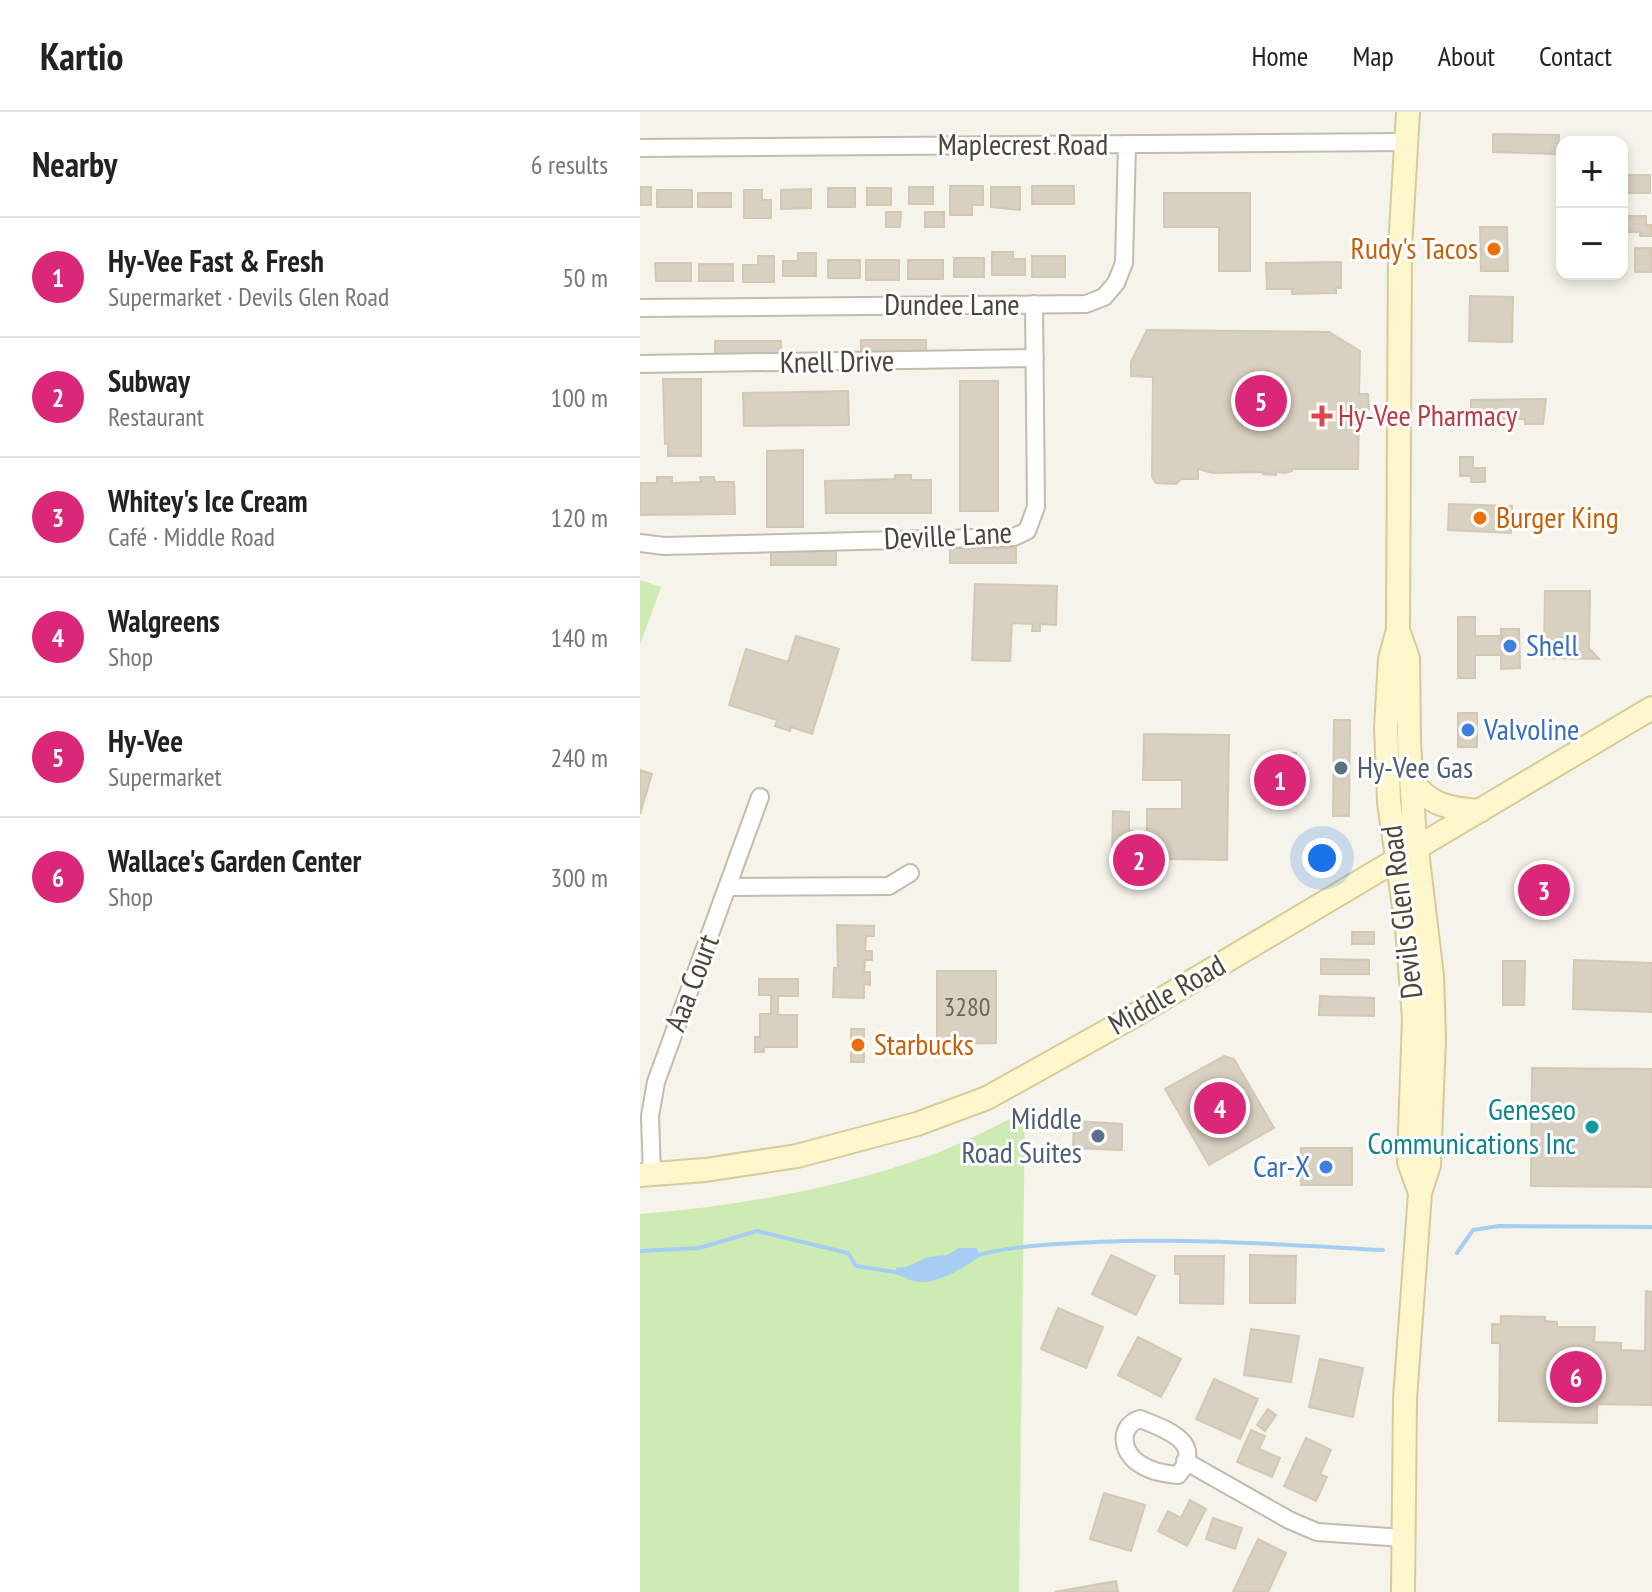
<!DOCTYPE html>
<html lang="en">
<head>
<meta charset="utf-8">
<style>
	:root { --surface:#fff; --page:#f2f2f2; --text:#222; --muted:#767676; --line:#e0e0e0; --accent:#db2777 }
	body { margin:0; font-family:"PT Sans Narrow",sans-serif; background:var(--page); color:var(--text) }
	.controls { position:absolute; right:24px; top:24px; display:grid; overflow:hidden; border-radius:16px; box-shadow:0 4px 12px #0003 }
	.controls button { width:72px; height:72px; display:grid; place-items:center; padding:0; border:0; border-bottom:2px solid var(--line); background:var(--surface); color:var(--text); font:40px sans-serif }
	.you { position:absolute; left:682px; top:746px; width:28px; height:28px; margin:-20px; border:6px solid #fff; border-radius:50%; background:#1a73e8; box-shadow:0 0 0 12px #1a73e833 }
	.badge { display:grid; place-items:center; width:52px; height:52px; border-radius:50%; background:var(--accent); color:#fff; font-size:26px; font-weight:700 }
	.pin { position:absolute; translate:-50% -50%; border:4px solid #fff; box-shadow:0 2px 8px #0006 }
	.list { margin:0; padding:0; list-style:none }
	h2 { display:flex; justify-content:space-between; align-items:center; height:104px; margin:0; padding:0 32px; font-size:34px }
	h2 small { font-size:26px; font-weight:400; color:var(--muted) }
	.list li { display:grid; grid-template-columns:52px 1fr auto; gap:24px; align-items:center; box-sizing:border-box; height:120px; padding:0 32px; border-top:2px solid var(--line) }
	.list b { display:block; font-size:30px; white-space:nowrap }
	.list p { margin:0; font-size:26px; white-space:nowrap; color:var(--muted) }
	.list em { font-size:26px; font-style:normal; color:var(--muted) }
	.map { position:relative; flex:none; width:1012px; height:1480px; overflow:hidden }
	header { display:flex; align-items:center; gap:48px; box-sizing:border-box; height:112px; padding:0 40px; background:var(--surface); border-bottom:2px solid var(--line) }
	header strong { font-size:38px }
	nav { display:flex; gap:44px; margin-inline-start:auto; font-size:28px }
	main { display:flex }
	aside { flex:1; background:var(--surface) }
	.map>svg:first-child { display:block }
</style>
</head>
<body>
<header>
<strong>Kartio</strong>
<nav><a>Home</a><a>Map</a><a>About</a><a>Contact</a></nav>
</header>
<main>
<aside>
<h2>Nearby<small>6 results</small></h2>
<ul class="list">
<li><span class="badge">1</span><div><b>Hy-Vee Fast &amp; Fresh</b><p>Supermarket · Devils Glen Road</p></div><em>50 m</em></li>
<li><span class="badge">2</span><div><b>Subway</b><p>Restaurant</p></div><em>100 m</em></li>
<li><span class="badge">3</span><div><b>Whitey's Ice Cream</b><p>Café · Middle Road</p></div><em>120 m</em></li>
<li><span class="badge">4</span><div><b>Walgreens</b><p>Shop</p></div><em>140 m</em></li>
<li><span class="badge">5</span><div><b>Hy-Vee</b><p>Supermarket</p></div><em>240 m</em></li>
<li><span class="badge">6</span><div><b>Wallace's Garden Center</b><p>Shop</p></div><em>300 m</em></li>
</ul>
</aside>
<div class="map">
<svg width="1012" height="1480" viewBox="0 0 1012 1480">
	<rect width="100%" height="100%" fill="#f6f3eb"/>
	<!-- green -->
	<path fill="#cdebb3" d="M0 468 21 475 0 533Z
		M385 1000 379 1480H0V1102C97 1094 197 1077 289 1044 322 1032 353 1015 385 1000Z"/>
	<!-- water -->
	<path fill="#a6cef3" d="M319 1136H337L340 1144C326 1155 298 1171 281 1170 272 1170 264 1165 256 1162V1156L266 1155 288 1145 307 1143Z"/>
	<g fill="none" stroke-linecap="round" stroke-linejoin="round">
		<!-- stream -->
		<path stroke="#a6cef3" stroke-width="4" d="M0 1139 59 1136 117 1119 208 1141 216 1154 261 1161
			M817 1141 833 1118 859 1114 1012 1115
			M335 1144C375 1133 416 1132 456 1130 552 1126 648 1133 743 1138"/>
	</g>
	<!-- building -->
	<path fill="#d8d0c0" stroke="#d3c9b3" stroke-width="2" d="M853 22 919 23 918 42 853 40Z
		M982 63H1010V81H982Z
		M310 74H343V93H332V103H310Z
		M392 74H434V92H392Z
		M0 75H11V93H0Z
		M269 75H293V92H269Z
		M351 75H380V98L351 95Z
		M188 76H215V95H188Z
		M227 76H251V93H227Z
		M171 77V96L141 97V78Z
		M17 78H52V95H17Z
		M104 78H122V88H131V106H104Z
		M58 81H91V95H58Z
		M524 81H610V159H579V115H524Z
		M246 100H261L260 115H246Z
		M285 100H304V115H285Z
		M983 104H1006V113H1011V124H1000V120H983Z
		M840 115H867L868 159H841Z
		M995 136H1011L1012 160H995Z
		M352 140H373V147H385V163H352Z
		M158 141H176V164H143V149H158Z
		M118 144H134V170H103V153H118Z
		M392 144H425V165H392Z
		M314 146H344V165H314Z
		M188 148H220V166H188Z
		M226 148H259V168H226Z
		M268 148H303V167H268Z
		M701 150V176H696V181L652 182V177H627L626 151Z
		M15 151H51V169H16Z
		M59 152H93V169H59Z
		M830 184 873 185 872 230 829 229Z
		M507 218 689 220 720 239 719 282H728L729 297H719L718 357H652V359L645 361 636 360V363L623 362 624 360 573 361 558 357V367H541L536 372 516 371 512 365 513 265 491 264V250Z
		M221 228H286V243H221Z
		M75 229H141V244H75Z
		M23 267H61V344H28V332H25Z
		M320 269H358V399H320Z
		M208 279 209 313 104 314 103 281Z
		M906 287 903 312H885V307H835V301H831V288Z
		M163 338V415H127V339Z
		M820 345H833V356H845V370H831V364H820Z
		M255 363H271V368H291V401H186L185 369 255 367Z
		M17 365H32V371L61 370 60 365H74L75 370H94L95 402 0 403V371H17Z
		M809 392 872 394 871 421 808 418Z
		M310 436H376V451H310Z
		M131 438H196V453H131Z
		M335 472 417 474 416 513 400 512V519H392L393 512 372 511 370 549 332 548Z
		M905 479H950L949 536 959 547 904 546Z
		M818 505H835V524H862V543H835V566H818Z
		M861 517H879L880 556 861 557Z
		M156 524 199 537 172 622 151 615 150 619 135 614 137 608 89 593 106 537 148 550Z
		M818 601H837V635H818Z
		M694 608H710L709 704H693Z
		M504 622 589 623 587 748 472 746 473 699 489 700V719H507V697H542V668H503Z
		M629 641H656L655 694H629V679H626Z
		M0 658 12 662 0 702Z
		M906 752 924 769 912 783 919 790 914 795 908 790 900 799 885 785 895 775 889 770Z
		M197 813 234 814V824H226L225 839H232V848H225L224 860H230V873L224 872V886L193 885 194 856H198Z
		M712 820H734V832H712Z
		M681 847 729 848V862H681Z
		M934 848 1012 851V900L933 897Z
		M863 849H885L884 893H863Z
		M297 859H356V931L297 932Z
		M119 867H158V884H138V903H157V935H124V940H115V925H120V902H131V883H119Z
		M680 884 734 886V904L679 903Z
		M211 917H224V950H211Z
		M584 944 594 947 634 1016 569 1053 525 977Z
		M892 956 1012 957V1075L891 1074Z
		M434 1009 482 1012V1038L433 1036Z
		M661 1036H712V1073H661Z
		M471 1143 515 1164 496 1203 452 1182Z
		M610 1143 656 1144 655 1191H610Z
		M535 1144H584L583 1192 540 1191V1162H535Z
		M1006 1179 1012 1180V1293L957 1292V1311L859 1309 860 1231H852V1212H861V1204L905 1205V1209L917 1210V1215H955L954 1230 981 1231V1238L1005 1239Z
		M418 1196 463 1215 446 1256 401 1237Z
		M611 1217 659 1224 651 1270 604 1263Z
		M498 1225 541 1247 521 1285 478 1263Z
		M680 1247 723 1256 713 1305 669 1295Z
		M574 1267 618 1287 600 1327 556 1307Z
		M628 1297 636 1303 625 1319 617 1313Z
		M611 1318 625 1324 619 1337 640 1346 632 1365 597 1350Z
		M666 1326 691 1338 680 1362 687 1365 676 1389 644 1374Z
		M464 1381 505 1393 491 1439 450 1427Z
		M550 1388 566 1397 547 1434 518 1419 528 1399 541 1406Z
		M573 1406 602 1416 595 1437 566 1427Z
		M618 1427 646 1441 628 1480H593Z
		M476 1469 478 1480H415Z"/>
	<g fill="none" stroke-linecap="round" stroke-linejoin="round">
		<!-- street casing -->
		<g stroke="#c2bcad" stroke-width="20">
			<path id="street" d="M0 36 765 30
				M0 196 446 192 464 185 476 171 484 151 487 32
				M0 252 395 246
				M0 431 24 434 374 425 387 419 396 395 394 192
				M88 775 249 774 270 761
				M12 1062 10 1004 16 970 120 685
				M500 1307C525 1317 566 1330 538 1363 526 1362 510 1359 500 1352 482 1342 477 1314 500 1307Z
				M545 1349 649 1408 677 1420 763 1426"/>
		</g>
		<!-- secondary casing -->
		<g stroke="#d7cb9a" stroke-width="26">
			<path id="secondary" d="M768 0 760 136 758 518 750 547 746 616 748 662 749 690 767 816 774 906 769 1050 780 1081
				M758 518 768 546 769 629 774 714 792 864 794 926 789 1053 780 1081 765 1287 763 1480
				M771 666C786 693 811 697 840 699
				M0 1063 65 1058 157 1044 277 1012 347 986 485 909 1012 596"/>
		</g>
		<!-- street -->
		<use href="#street" stroke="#fff" stroke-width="16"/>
		<!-- secondary -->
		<use href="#secondary" stroke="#fff7cc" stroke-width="22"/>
	</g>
	<!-- markers -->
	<g fill="#e8710a" stroke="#fff" stroke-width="3">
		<circle cx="854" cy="137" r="8"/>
		<circle cx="840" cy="406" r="8"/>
		<circle cx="218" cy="933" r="8"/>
	</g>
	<path fill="#e0444e" stroke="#fff" stroke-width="3" d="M678 292h8v8h8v8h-8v8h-8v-8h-8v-8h8z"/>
	<g fill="#3f7fe0" stroke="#fff" stroke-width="3">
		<circle cx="870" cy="534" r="8"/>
		<circle cx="828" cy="618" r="8"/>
		<circle cx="686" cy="1055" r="8"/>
	</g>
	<g fill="#5c6f8a" stroke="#fff" stroke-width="3">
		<circle cx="701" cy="656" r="8"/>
		<circle cx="458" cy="1024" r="8"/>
	</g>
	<circle fill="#0f9aa8" stroke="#fff" stroke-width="3" cx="952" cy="1015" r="8"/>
	<g text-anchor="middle" stroke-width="6" stroke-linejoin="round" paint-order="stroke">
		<!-- number labels -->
		<g font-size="26" fill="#6e685a">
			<text x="327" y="904">3280</text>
		</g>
		<!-- street labels -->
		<g font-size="30" fill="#4b4538" stroke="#fff">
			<text x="383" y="43">Maplecrest Road</text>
			<text x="312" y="203">Dundee Lane</text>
			<text transform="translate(197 250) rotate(-1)" y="10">Knell Drive</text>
			<text transform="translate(308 424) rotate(-3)" y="10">Deville Lane</text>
			<text transform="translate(762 800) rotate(-97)" y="10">Devils Glen Road</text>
			<text transform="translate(52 871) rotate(-69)" y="10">Aaa Court</text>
			<text transform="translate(527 883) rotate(-30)" y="10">Middle Road</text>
		</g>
		<!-- food labels -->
		<g font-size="30" fill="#c56008" stroke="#fff" text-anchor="start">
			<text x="838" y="147" text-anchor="end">Rudy's Tacos</text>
			<text x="856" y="416">Burger King</text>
			<text x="234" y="943">Starbucks</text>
		</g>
		<!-- health labels -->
		<g font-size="30" fill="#be3a42" stroke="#fff" text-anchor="start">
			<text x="698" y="314">Hy-Vee Pharmacy</text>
		</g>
		<!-- shop labels -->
		<g font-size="30" fill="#366cbe" stroke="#fff" text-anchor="start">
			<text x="886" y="544">Shell</text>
			<text x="844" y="628">Valvoline</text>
			<text x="670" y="1065" text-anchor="end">Car-X</text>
		</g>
		<!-- service labels -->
		<g font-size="30" fill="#4e5e75" stroke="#fff" text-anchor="start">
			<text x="717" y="666">Hy-Vee Gas</text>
			<text x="442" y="1017" text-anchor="end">Middle<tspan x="442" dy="34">Road Suites</tspan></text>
		</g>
		<!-- culture labels -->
		<g font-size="30" fill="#0d838f" stroke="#fff" text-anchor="end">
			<text x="936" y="1008">Geneseo<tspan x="936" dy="34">Communications Inc</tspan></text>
		</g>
	</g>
</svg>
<div class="controls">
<button>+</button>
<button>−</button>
</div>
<div class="you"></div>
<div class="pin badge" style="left:640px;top:668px">1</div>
<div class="pin badge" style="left:499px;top:748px">2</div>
<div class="pin badge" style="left:904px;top:778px">3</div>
<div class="pin badge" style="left:580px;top:996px">4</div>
<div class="pin badge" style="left:621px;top:289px">5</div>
<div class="pin badge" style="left:936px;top:1265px">6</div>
</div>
</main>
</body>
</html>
